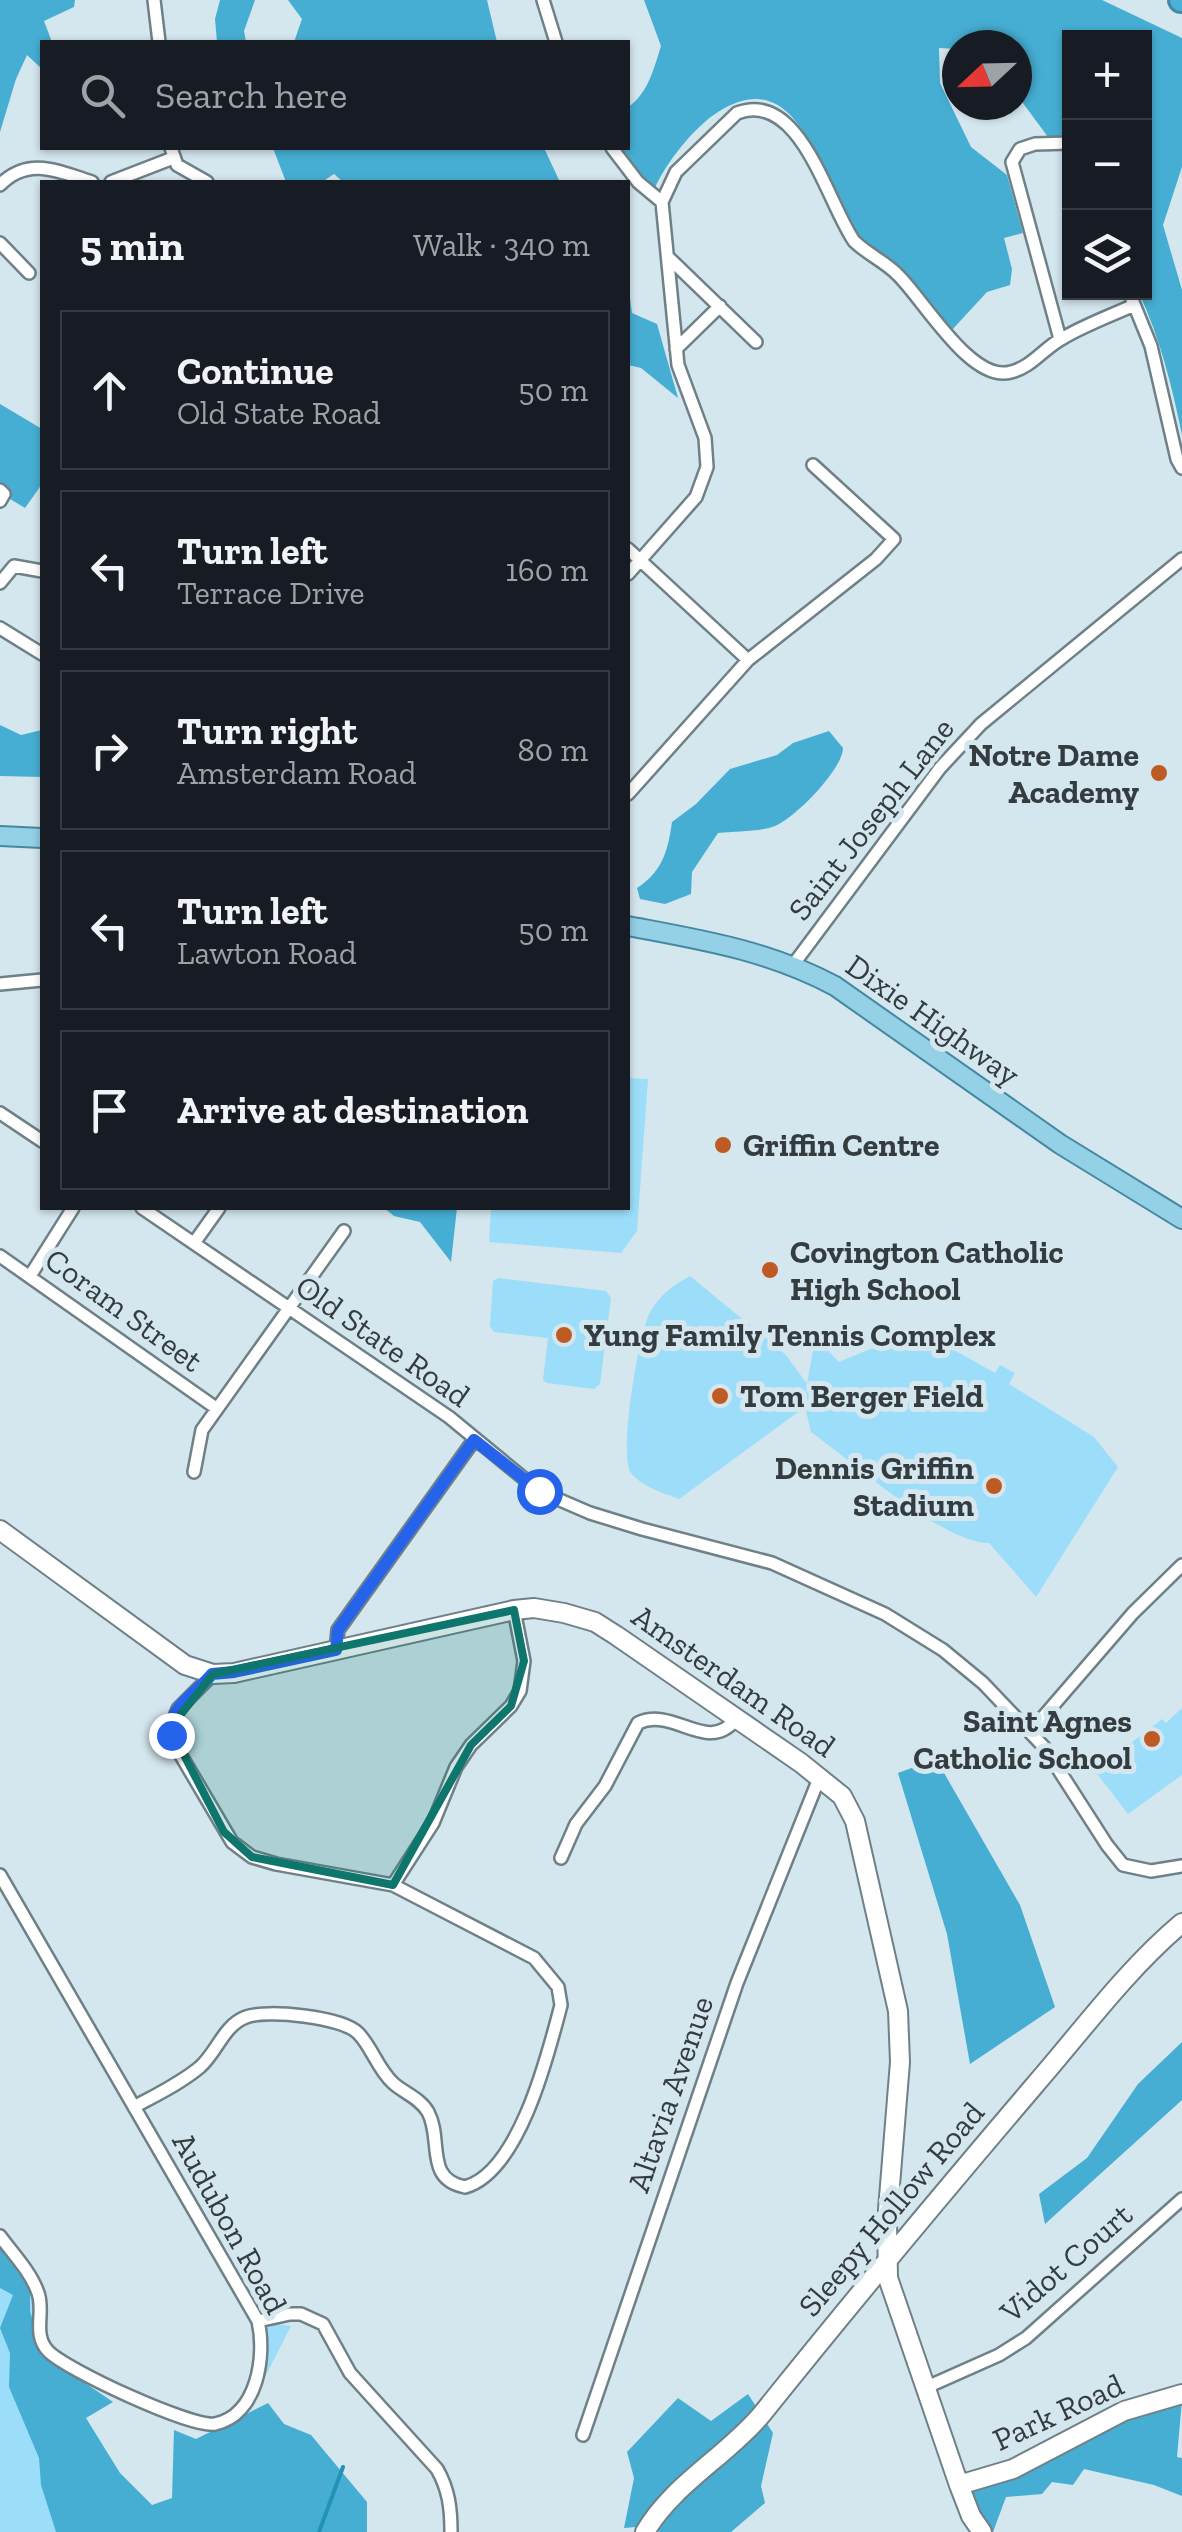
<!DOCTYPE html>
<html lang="en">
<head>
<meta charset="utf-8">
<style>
	:root { --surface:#171b24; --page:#20242c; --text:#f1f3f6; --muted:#9ea1a6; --line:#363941 }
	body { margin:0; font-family:"Zilla Slab",serif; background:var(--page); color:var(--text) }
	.controls { position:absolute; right:30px; top:30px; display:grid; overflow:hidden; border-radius:0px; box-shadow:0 2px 8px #0004 }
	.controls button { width:90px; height:90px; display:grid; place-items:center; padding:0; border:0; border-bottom:2px solid var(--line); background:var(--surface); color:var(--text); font:50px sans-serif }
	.compass { position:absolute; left:942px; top:30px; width:90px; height:90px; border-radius:50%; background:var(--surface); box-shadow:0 2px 8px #0004; rotate:248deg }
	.stop { position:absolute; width:30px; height:30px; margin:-22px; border:8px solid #2563eb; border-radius:50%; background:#fff }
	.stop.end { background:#2563eb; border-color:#fff; box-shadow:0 2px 10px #0008 }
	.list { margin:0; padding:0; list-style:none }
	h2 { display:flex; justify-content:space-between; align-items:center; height:130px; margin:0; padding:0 40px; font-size:42px }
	h2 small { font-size:32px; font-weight:400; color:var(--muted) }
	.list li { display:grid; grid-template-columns:65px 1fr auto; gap:30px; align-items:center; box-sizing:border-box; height:160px; margin:0 20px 20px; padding:0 20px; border:2px solid var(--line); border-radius:0px }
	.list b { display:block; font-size:38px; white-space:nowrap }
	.list p { margin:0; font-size:32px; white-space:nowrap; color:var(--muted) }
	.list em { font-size:32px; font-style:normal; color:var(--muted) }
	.icon { flex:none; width:55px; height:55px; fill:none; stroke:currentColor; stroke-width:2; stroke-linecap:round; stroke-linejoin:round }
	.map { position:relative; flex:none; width:1182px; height:2532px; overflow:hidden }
	.search { position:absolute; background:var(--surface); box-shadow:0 2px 8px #0004; left:40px; top:40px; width:590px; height:110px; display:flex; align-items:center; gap:25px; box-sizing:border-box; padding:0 35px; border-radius:0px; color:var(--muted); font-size:38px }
	.panel { position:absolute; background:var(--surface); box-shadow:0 2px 8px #0004; left:40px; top:180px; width:590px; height:1030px; border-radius:0px }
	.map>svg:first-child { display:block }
</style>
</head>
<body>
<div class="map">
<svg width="1182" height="2532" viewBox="0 0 1182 2532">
	<rect width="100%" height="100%" fill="#d4e6ee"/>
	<!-- green -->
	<path fill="#9cdef9" d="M628 1078 648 1079 637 1231 621 1253 489 1242 491 1208H628Z
		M690 1276 786 1355 807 1384 813 1350 828 1351 839 1362 887 1342 945 1345 995 1373 1000 1365 1015 1373 1009 1384 1094 1437 1118 1467 1036 1597C1020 1578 1004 1560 989 1543 942 1543 852 1461 811 1432L805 1407 679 1499C664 1493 642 1487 631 1473 618 1456 639 1332 650 1312 661 1294 672 1286 690 1276Z
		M498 1278 606 1291 611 1298 600 1384 594 1389 547 1383 543 1380 548 1338 494 1332 490 1326 493 1281Z
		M1182 1708V1775L1128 1814 1095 1771 1162 1719 1166 1723Z
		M0 2236 35 2283 39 2333 101 2532H0Z
		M277 2324 291 2326 266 2375 264 2329Z"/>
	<!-- forest -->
	<path fill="#46aed3" d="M0 0H75L74 7 44 21 52 42H42V69L27 55 16 79 0 132Z
		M220 0H255L244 31 246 42H217L215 19Z
		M288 0H487L497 42H294L302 19Z
		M644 0H1102L1182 38V167L1163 225 1182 290V435C1172 386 1160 338 1139 293L1144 292V178L1149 157 1144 144V38H1070L1069 135 1048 137 1017 95V45H957V49L939 48 940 83 971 147 1007 175 1023 233 1004 238 1012 269 1010 285 987 292 951 331C934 310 917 283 897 265 882 251 862 245 850 226 819 178 800 60 718 112 695 126 665 164 655 188L640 174 622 148H628V107C648 94 654 68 661 46Z
		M273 148H544L560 182H343L334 174 322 182H286Z
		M628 282 632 313 657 324 678 398 641 368 628 365Z
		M0 404 42 429V484L25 508 0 493Z
		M0 725 21 735 42 730V777L0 776Z
		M829 731 843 748C843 769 795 818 775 826 759 832 735 831 718 833L692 872 691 894 665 904 640 899 637 888C662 872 668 851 672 822L696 804 730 769 777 755 793 743Z
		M384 1208H457L451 1262 420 1222 394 1216Z
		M936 1759 1020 1905 1055 2007 970 2064 947 1934 898 1773Z
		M1182 2042V2100L1045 2224 1039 2194 1087 2158 1138 2084Z
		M0 2247 30 2289V2312L47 2357 113 2402 86 2418 120 2473 152 2505 172 2498 174 2430 196 2439 268 2403 284 2424 311 2435 367 2502V2532H56L41 2485 39 2458 9 2387 10 2353 0 2328 13 2295 0 2288Z
		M748 2394 773 2433 761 2486 765 2503 731 2532H660L648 2526 624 2528 634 2478 627 2452 678 2398 711 2421Z
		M1182 2400 1177 2457 1182 2458V2496L1154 2485 1084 2469 1073 2485 1052 2482 1042 2494 1006 2497 993 2532H982L959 2485 1100 2421Z"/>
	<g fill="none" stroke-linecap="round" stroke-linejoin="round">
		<!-- stream -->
		<path stroke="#2292b6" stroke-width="4" d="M319 2532 343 2467"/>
		<!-- street casing -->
		<g stroke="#6f8087" stroke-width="16">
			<path id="street" d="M154 0 159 42
				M543 0 556 42
				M171 148 177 165 207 182
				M612 148 638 182 662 202
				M111 182 173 158
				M0 185C28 156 58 171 92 182
				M0 243 29 273
				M668 257 756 342
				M1129 292 1151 346 1177 459 1182 468
				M1060 339 1012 162 1020 149 1035 144 1070 143
				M676 349 720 306
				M0 490 4 494 0 501
				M628 549 748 660
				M628 574 696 497 707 467 705 438 678 365 662 202 676 172 737 113C800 89 827 202 854 241 867 254 884 261 897 274 922 297 971 384 1011 372 1032 367 1045 347 1063 338 1085 325 1110 316 1134 305
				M0 583 14 566 42 571
				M0 628 42 654
				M628 794 748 660 876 559 894 539 813 465
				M793 965 940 768 981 724 1182 559
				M0 984 42 980
				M0 1113 42 1141
				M142 1208 449 1417 539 1491 590 1513 642 1529 772 1563 885 1614 943 1650 983 1683 1044 1747 1107 1845 1123 1865 1151 1871 1182 1866
				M194 1243 219 1208
				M0 1256 216 1408
				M30 1276 73 1208
				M194 1472 202 1430 344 1231
				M336 1650 338 1630 474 1440
				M1031 1731 1133 1613 1182 1565
				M561 1858 576 1824 605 1786 638 1723C675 1706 707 1756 737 1718
				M0 1875 258 2321C266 2355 258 2415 215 2424 192 2428 66 2370 48 2351 32 2334 45 2312 38 2293 31 2272 13 2254 0 2236
				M393 1885 433 1823 456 1767 471 1745 511 1706 520 1691 524 1661 514 1610
				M134 2107C156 2095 181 2083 200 2067 217 2052 224 2025 246 2017 267 2009 342 2017 358 2033 372 2047 377 2068 393 2083 404 2093 420 2098 428 2112 443 2140 424 2179 465 2187 519 2172 548 2055 561 2005L558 1987 534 1958 393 1885 276 1864 252 1857 232 1842 176 1747 170 1728 178 1709 213 1674
				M258 2321 290 2314H301L323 2324 350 2373 437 2469C449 2490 451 2509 451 2532
				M927 2387 999 2355 1026 2338 1182 2199
				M583 2435 737 1983 820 1776"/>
		</g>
		<!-- secondary casing -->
		<g stroke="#6f8087" stroke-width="22">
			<path id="secondary" d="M0 1530 185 1665 213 1674 234 1673 514 1610 534 1608 564 1613 595 1622 617 1636 801 1763 842 1796 855 1821 898 2011 900 2062 887 2222 888 2278 959 2485 971 2516 982 2532
				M959 2485 1013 2469 1124 2411 1182 2394
				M645 2532C673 2484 727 2456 762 2414 851 2303 942 2194 1034 2086 1082 2031 1126 1970 1182 1923"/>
		</g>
		<!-- primary casing -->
		<g stroke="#4488a1" stroke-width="22">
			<path id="primary" d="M0 836 42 838
				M628 926C702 940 767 950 835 986L1060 1144 1182 1219"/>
		</g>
		<!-- highway casing -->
		<g stroke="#4488a1" stroke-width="28">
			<path id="highway" d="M1181 0H1182"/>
		</g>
		<!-- street -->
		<use href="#street" stroke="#fff" stroke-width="11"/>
		<!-- secondary -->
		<use href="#secondary" stroke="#fff" stroke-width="18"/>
		<!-- primary -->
		<use href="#primary" stroke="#94d0e6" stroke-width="18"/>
		<!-- highway -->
		<use href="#highway" stroke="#4cb1d6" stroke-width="22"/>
	</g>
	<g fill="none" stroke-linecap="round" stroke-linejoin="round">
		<!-- route -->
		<path stroke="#2563eb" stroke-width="12" d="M171 1735C167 1707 197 1693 212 1674L234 1672 336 1650 338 1630 474 1440 539 1491"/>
	</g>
	<!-- marked area -->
	<path fill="#0f766e" fill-opacity="0.2" stroke="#0f766e" stroke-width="8" stroke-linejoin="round" d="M514 1610 524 1661 511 1706 471 1745 393 1885 252 1857 224 1832 170 1728 213 1674Z"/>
	<!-- markers -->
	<g fill="#be5a24" stroke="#d4e6ee" stroke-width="4">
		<circle cx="1159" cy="773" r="10"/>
		<circle cx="723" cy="1145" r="10"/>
		<circle cx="770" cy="1270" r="10"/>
		<circle cx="564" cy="1335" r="10"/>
		<circle cx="720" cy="1396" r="10"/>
		<circle cx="994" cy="1486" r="10"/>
		<circle cx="1152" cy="1739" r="10"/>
	</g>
	<g text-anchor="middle" stroke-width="10" stroke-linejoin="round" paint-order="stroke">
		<!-- poi labels -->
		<g font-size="32" font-weight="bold" fill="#343c3f" stroke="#d4e6ee" text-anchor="start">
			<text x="1139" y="766" text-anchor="end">Notre Dame<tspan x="1139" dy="37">Academy</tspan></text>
			<text x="743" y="1156">Griffin Centre</text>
			<text x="790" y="1263">Covington Catholic<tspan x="790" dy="37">High School</tspan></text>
			<text x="584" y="1346">Yung Family Tennis Complex</text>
			<text x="740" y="1407">Tom Berger Field</text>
			<text x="974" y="1479" text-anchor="end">Dennis Griffin<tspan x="974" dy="37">Stadium</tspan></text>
			<text x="1132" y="1732" text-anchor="end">Saint Agnes<tspan x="1132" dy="37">Catholic School</tspan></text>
		</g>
		<!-- street labels -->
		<g font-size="32" fill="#343c3f" stroke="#d4e6ee">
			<text transform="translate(871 819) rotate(-52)" y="11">Saint Joseph Lane</text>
			<text transform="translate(933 1020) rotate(35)" y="11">Dixie Highway</text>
			<text transform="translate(124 1310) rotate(36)" y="11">Coram Street</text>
			<text transform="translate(383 1341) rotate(35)" y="11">Old State Road</text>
			<text transform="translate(734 1681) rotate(35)" y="11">Amsterdam Road</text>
			<text transform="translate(670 2094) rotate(-71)" y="11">Altavia Avenue</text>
			<text transform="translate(891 2209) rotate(-50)" y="11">Sleepy Hollow Road</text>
			<text transform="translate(230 2223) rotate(61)" y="11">Audubon Road</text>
			<text transform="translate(1066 2263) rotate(-41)" y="11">Vidot Court</text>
			<text transform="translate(1058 2412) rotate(-25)" y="11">Park Road</text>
		</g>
	</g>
</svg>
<div class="controls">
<button>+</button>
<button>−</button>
<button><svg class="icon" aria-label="layers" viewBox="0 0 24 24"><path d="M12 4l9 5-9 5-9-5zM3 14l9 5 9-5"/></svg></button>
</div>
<svg class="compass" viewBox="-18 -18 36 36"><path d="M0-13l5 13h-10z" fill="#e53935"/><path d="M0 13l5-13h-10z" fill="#9ea1a6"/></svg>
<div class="stop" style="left:539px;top:1491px"></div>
<div class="stop end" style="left:171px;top:1735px"></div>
<div class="search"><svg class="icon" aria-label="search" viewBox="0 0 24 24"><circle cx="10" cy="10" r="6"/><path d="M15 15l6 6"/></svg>Search here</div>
<section class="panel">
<h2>5 min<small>Walk · 340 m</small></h2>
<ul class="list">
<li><svg class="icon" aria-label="ahead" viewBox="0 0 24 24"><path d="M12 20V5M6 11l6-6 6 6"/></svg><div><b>Continue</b><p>Old State Road</p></div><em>50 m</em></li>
<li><svg class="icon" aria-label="left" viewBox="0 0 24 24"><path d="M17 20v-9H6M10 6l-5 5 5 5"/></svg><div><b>Turn left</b><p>Terrace Drive</p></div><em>160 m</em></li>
<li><svg class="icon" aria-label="right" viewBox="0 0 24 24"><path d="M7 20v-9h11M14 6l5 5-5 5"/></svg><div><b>Turn right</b><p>Amsterdam Road</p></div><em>80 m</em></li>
<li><svg class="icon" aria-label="left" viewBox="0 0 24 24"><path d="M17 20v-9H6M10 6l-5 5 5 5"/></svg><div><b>Turn left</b><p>Lawton Road</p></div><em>50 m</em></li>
<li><svg class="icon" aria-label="arrive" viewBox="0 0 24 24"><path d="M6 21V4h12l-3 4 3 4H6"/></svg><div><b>Arrive at destination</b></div></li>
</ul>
</section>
</div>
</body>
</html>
